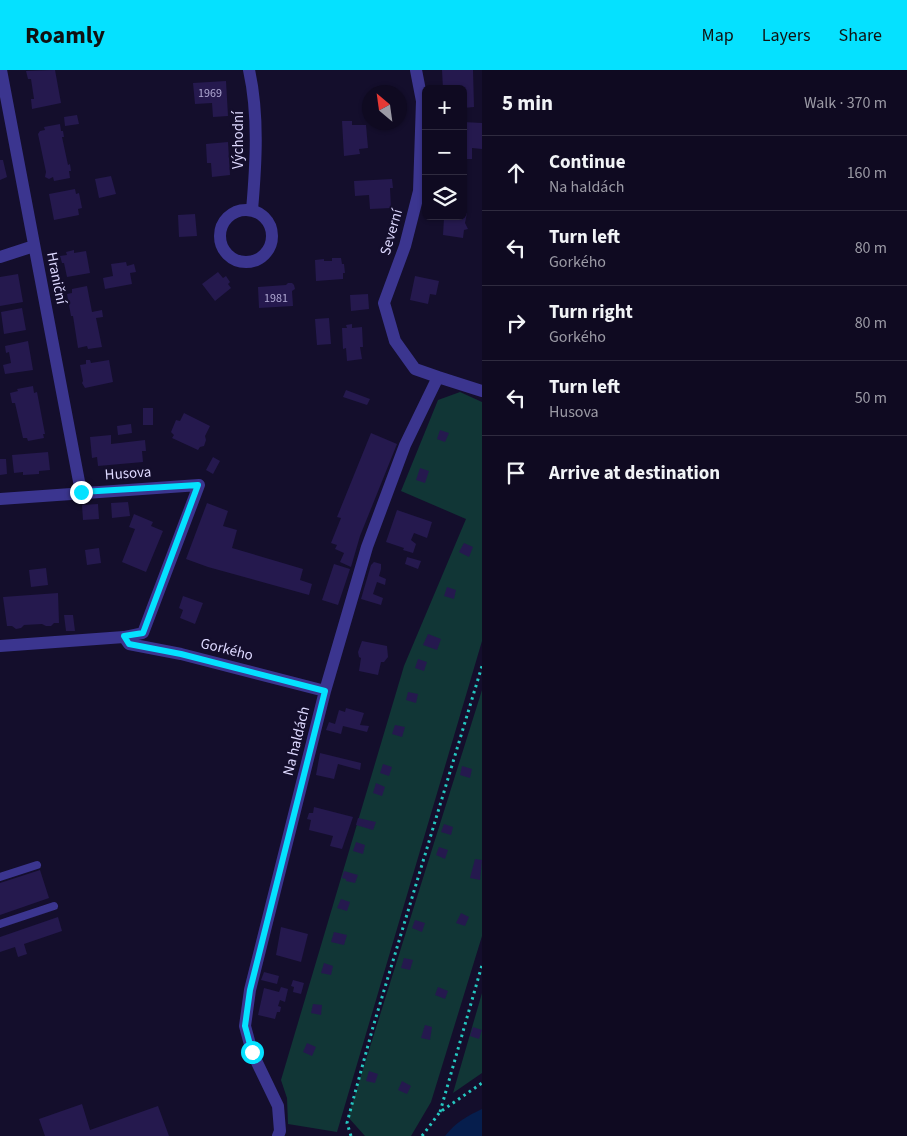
<!DOCTYPE html>
<html lang="en">
<head>
<meta charset="utf-8">
<style>
	:root { --surface:#0f0a21; --page:#18132a; --text:#f1f3f6; --muted:#9b9aa5; --line:#2f2b3f; --accent:#05e1ff }
	body { margin:0; font-family:"Source Sans 3",sans-serif; background:var(--page); color:var(--text) }
	.controls { position:absolute; right:15px; top:15px; display:grid; overflow:hidden; border-radius:8px; box-shadow:0 1px 4px #0004 }
	.controls button { width:45px; height:45px; display:grid; place-items:center; padding:0; border:0; border-bottom:1px solid var(--line); background:var(--surface); color:var(--text); font:25px sans-serif }
	.compass { position:absolute; left:362px; top:15px; width:45px; height:45px; border-radius:50%; background:var(--surface); box-shadow:0 1px 4px #0004; rotate:331deg }
	.stop { position:absolute; width:15px; height:15px; margin:-11px; border:4px solid #05e1ff; border-radius:50%; background:#fff }
	.stop.end { background:#05e1ff; border-color:#fff; box-shadow:0 1px 5px #0008 }
	.list { margin:0; padding:0; list-style:none }
	h2 { display:flex; justify-content:space-between; align-items:center; height:65px; margin:0; padding:0 20px; font-size:21px }
	h2 small { font-size:16px; font-weight:400; color:var(--muted) }
	.list li { display:grid; grid-template-columns:32px 1fr auto; gap:15px; align-items:center; box-sizing:border-box; height:75px; padding:0 20px; border-top:1px solid var(--line) }
	.list b { display:block; font-size:19px; white-space:nowrap }
	.list p { margin:0; font-size:16px; white-space:nowrap; color:var(--muted) }
	.list em { font-size:16px; font-style:normal; color:var(--muted) }
	.icon { flex:none; width:28px; height:28px; fill:none; stroke:currentColor; stroke-width:2; stroke-linecap:round; stroke-linejoin:round }
	.map { position:relative; flex:none; width:482px; height:1066px; overflow:hidden }
	header { display:flex; align-items:center; gap:30px; box-sizing:border-box; height:70px; padding:0 25px; background:var(--accent); color:#111 }
	header strong { font-size:24px }
	nav { display:flex; gap:28px; margin-inline-start:auto; font-size:18px }
	main { display:flex }
	aside { flex:1; background:var(--surface) }
	.map>svg:first-child { display:block }
</style>
</head>
<body>
<header>
<strong>Roamly</strong>
<nav><a>Map</a><a>Layers</a><a>Share</a></nav>
</header>
<main>
<div class="map">
<svg width="482" height="1066" viewBox="0 0 482 1066">
	<rect width="100%" height="100%" fill="#140e2c"/>
	<!-- green -->
	<path fill="#113636" d="M460 322 482 332V571L337 1062 288 1054 287 1028 281 1010 404 596 466 449 401 421 438 330Z
		M482 620V866L431 1032 411 1066H365L348 1047Z
		M482 923V1003L453 1023Z"/>
	<!-- water -->
	<path fill="#061e4d" d="M482 1039V1066H445C455 1053 467 1046 482 1039Z"/>
	<!-- building -->
	<path fill="#25194e" d="M55 0 61 33 32 39 31 29H34L31 9H28L26 1Z
		M442 0H473L474 37 463 38V19H443Z
		M226 11 228 46 213 47 212 33 195 34 193 13Z
		M77 45 79 54 65 56 64 47Z
		M342 51H352V55H366L368 78 359 79 360 84 344 86Z
		M463 52 482 53V79L472 78V89H466V93H463Z
		M60 54 61 61H63L64 67H62L68 95 70 94 71 101H69L70 108 54 111 53 107 49 109 45 107 46 102 38 64 40 61 45 60 44 57Z
		M228 72 230 105 212 107 211 93H207L206 74Z
		M0 90H3L7 107 0 110Z
		M111 106 116 124 99 128 95 109Z
		M392 109 393 118H390L391 138 370 139 369 125 355 126 354 111Z
		M75 119 76 124 79 123 82 138 78 139 79 145 54 150 49 124Z
		M463 142 467 143 465 153 468 159 464 160 463 168 443 165 444 148H445L446 146H463Z
		M195 144 197 166 179 167 178 145Z
		M74 180V183L86 181 90 203 67 207 64 193H62L60 186 67 185 66 182Z
		M332 188H341L342 194H344L345 203H343V209L316 211 315 190 324 189V191H332Z
		M126 192 127 196 134 194 136 202 130 203 132 214 105 219 103 208 113 206 111 194Z
		M218 202 223 208 226 206 230 212 228 214 231 218 215 231 202 214Z
		M18 204 23 232 0 236V207Z
		M415 206 439 211 436 225 430 224 428 234 410 230Z
		M288 213H292L294 215 295 219 292 221 293 236 259 238 258 217 286 215Z
		M87 216 92 242 102 240 103 247 96 248 102 277 88 279 87 276 78 278 73 246H71L67 224 72 223V219Z
		M368 224 369 239 351 241 350 225Z
		M22 238 26 260 4 264 1 242Z
		M329 248 331 274 317 275 315 249Z
		M352 254V258L362 257 363 277H360L362 289 347 291 346 278 343 279 342 258H347L346 255Z
		M28 271 33 300 5 304 3 295 11 293 9 282 6 283 5 276Z
		M86 290H90L91 293 109 290 113 312 85 318 82 313 83 311 80 295 86 294Z
		M33 316 34 323 37 322 45 364H43L44 368 28 371 27 368H23L15 333H12L10 323 18 321 17 319Z
		M346 320 370 329 367 335 343 327Z
		M143 338H153V355H143Z
		M184 343 210 356 205 366 206 370 204 376 200 377 198 380 172 368 174 365 171 362 176 350 180 351Z
		M131 354 132 363 118 365 117 356Z
		M440 360 449 363 445 372 437 369Z
		M371 363 397 374 360 466 351 497 340 492 344 483 335 479 337 475 331 473 341 448 337 447Z
		M111 365V374L145 370 146 381H142L143 392 98 396 97 387 92 388 90 367Z
		M48 382 50 400 39 401V404L23 405V402L14 403 12 385Z
		M213 387 220 391 213 404 206 400Z
		M0 389H6L7 404 0 405Z
		M420 398 429 401 425 413 416 410Z
		M128 432 130 446 112 448 111 433Z
		M207 433 228 441 223 456 237 460 232 478 303 499 300 510 312 514 309 525 208 497 186 489Z
		M98 434 99 449 83 450 82 435Z
		M397 440 432 452 427 468 414 463 411 470 416 474 413 483 403 480 404 478 386 472Z
		M134 444 153 452 151 456 163 461 146 502 122 492 135 459 129 457Z
		M464 473 473 477 469 487 459 482Z
		M99 478 101 493 87 495 85 480Z
		M407 487 421 491 418 499 405 494Z
		M374 492 381 494V499L379 506 386 509 385 515 377 512 373 524 383 528 381 535 361 529 371 495Z
		M334 494 350 499 338 535 322 530Z
		M46 498 48 515 31 517 29 500Z
		M447 517 456 520 454 529 444 526Z
		M58 523 59 553H54L51 556H46L42 554 24 555 21 558 16 559 12 556H7L3 527Z
		M183 526 203 533 195 554 180 548 183 540 179 538Z
		M64 545H73L75 561H66Z
		M428 564 441 569 437 580 423 575Z
		M362 571 387 576 388 587 384 592H381L378 605 359 601 361 588 359 587 358 582Z
		M418 589 427 592 424 601 415 598Z
		M408 622 418 624 416 633 406 630Z
		M346 638 364 643 360 655 369 656 367 662 343 656 341 664 326 660 329 652 335 654 339 640 345 642Z
		M395 655 405 657 402 667 392 664Z
		M320 683 361 693 360 700 338 694 334 709 316 705Z
		M383 694 392 697 389 706 380 703Z
		M462 696 472 699 470 708 460 705Z
		M376 713 385 717 382 726 373 723Z
		M314 737 353 747 342 779 330 776 333 766 309 760 311 750 307 749 309 743H313Z
		M358 748 376 752 373 760 356 755Z
		M444 754 453 757 451 765 441 762Z
		M356 772 365 775 363 784 353 781Z
		M439 777 448 780 445 789 436 785Z
		M475 789 482 790 480 810 470 808Z
		M40 800 49 828 0 845V813Z
		M344 801 358 805 355 813 346 811V809L342 808Z
		M341 829 350 832 347 841 337 838Z
		M461 843 469 847 465 856 456 853Z
		M58 847 62 861 24 874 27 884 18 887 15 877 0 882V867Z
		M415 850 425 853 422 862 412 858Z
		M281 857 308 864 301 892 276 885Z
		M334 862 347 865 344 875 331 872Z
		M404 888 413 890 410 900 401 898Z
		M324 893 333 896 331 905 321 903Z
		M264 902 279 906 277 914 261 910Z
		M293 910 304 913 301 924 293 922 294 917 291 916Z
		M281 917 288 919 285 932 280 930 278 936 281 937 280 942H277L275 949 258 945 264 918 279 922Z
		M438 917 448 921 445 929 435 925Z
		M313 934 322 935 321 945 311 943Z
		M425 955 432 957 430 970 421 968Z
		M473 957 482 960 479 969 470 966Z
		M307 973 316 977 312 986 303 982Z
		M369 1001 378 1004 375 1013 366 1011Z
		M402 1011 411 1016 407 1024 398 1020Z
		M82 1034 90 1060 158 1036 169 1066H45L39 1049Z"/>
	<g fill="none" stroke-linecap="round" stroke-linejoin="round">
		<!-- path -->
		<path stroke="#25c7c1" stroke-width="3" stroke-dasharray="2.5 4" stroke-linecap="butt" d="M440 1042 482 895
			M351 1066 347 1053 352 1034 373 957 482 596
			M422 1066 440 1042 482 1013"/>
		<!-- lane -->
		<path stroke="#3b358f" stroke-width="8" d="M0 807 37 795
			M0 854 54 836"/>
		<!-- street -->
		<path stroke="#3b358f" stroke-width="12" d="M1 0 81 422
			M249 0C259 45 256 94 252 140
			M416 0 422 31 419 121 405 176 384 233 395 271 415 299 438 307
			M220 166a26 26 0 1 1 52 0a26 26 0 1 1-52 0Z
			M0 187 34 176
			M0 429 199 415 143 563 124 567 0 576
			M124 567 129 574 181 584 325 621
			M278 1066 280 1061 278 1036 252 982 245 956 250 920 325 621 367 477 405 375 438 307 482 321"/>
	</g>
	<g fill="none" stroke-linecap="round" stroke-linejoin="round">
		<!-- route -->
		<path stroke="#05e1ff" stroke-width="6" d="M81 422 198 415 143 563 124 566 129 574 181 584 325 621 250 920 245 956 252 982"/>
	</g>
	<g text-anchor="middle" stroke-width="4.5" stroke-linejoin="round" paint-order="stroke">
		<!-- number labels -->
		<g font-size="12" fill="#b0a9d3">
			<text x="210" y="27">1969</text>
			<text x="276" y="232">1981</text>
		</g>
		<!-- street labels -->
		<g font-size="15" fill="#ded9ff" stroke="#140e2c">
			<text transform="translate(238 70) rotate(-90)" y="5">Východní</text>
			<text transform="translate(391 162) rotate(-74)" y="5">Severní</text>
			<text transform="translate(57 208) rotate(79)" y="5">Hraniční</text>
			<text transform="translate(128 403) rotate(-4)" y="5">Husova</text>
			<text transform="translate(227 579) rotate(14)" y="5">Gorkého</text>
			<text transform="translate(296 671) rotate(-76)" y="5">Na haldách</text>
		</g>
	</g>
</svg>
<div class="controls">
<button>+</button>
<button>−</button>
<button><svg class="icon" aria-label="layers" viewBox="0 0 24 24"><path d="M12 4l9 5-9 5-9-5zM3 14l9 5 9-5"/></svg></button>
</div>
<svg class="compass" viewBox="-18 -18 36 36"><path d="M0-13l5 13h-10z" fill="#e53935"/><path d="M0 13l5-13h-10z" fill="#9b9aa5"/></svg>
<div class="stop" style="left:252px;top:982px"></div>
<div class="stop end" style="left:81px;top:422px"></div>
</div>
<aside>
<h2>5 min<small>Walk · 370 m</small></h2>
<ul class="list">
<li><svg class="icon" aria-label="ahead" viewBox="0 0 24 24"><path d="M12 20V5M6 11l6-6 6 6"/></svg><div><b>Continue</b><p>Na haldách</p></div><em>160 m</em></li>
<li><svg class="icon" aria-label="left" viewBox="0 0 24 24"><path d="M17 20v-9H6M10 6l-5 5 5 5"/></svg><div><b>Turn left</b><p>Gorkého</p></div><em>80 m</em></li>
<li><svg class="icon" aria-label="right" viewBox="0 0 24 24"><path d="M7 20v-9h11M14 6l5 5-5 5"/></svg><div><b>Turn right</b><p>Gorkého</p></div><em>80 m</em></li>
<li><svg class="icon" aria-label="left" viewBox="0 0 24 24"><path d="M17 20v-9H6M10 6l-5 5 5 5"/></svg><div><b>Turn left</b><p>Husova</p></div><em>50 m</em></li>
<li><svg class="icon" aria-label="arrive" viewBox="0 0 24 24"><path d="M6 21V4h12l-3 4 3 4H6"/></svg><div><b>Arrive at destination</b></div></li>
</ul>
</aside>
</main>
</body>
</html>
